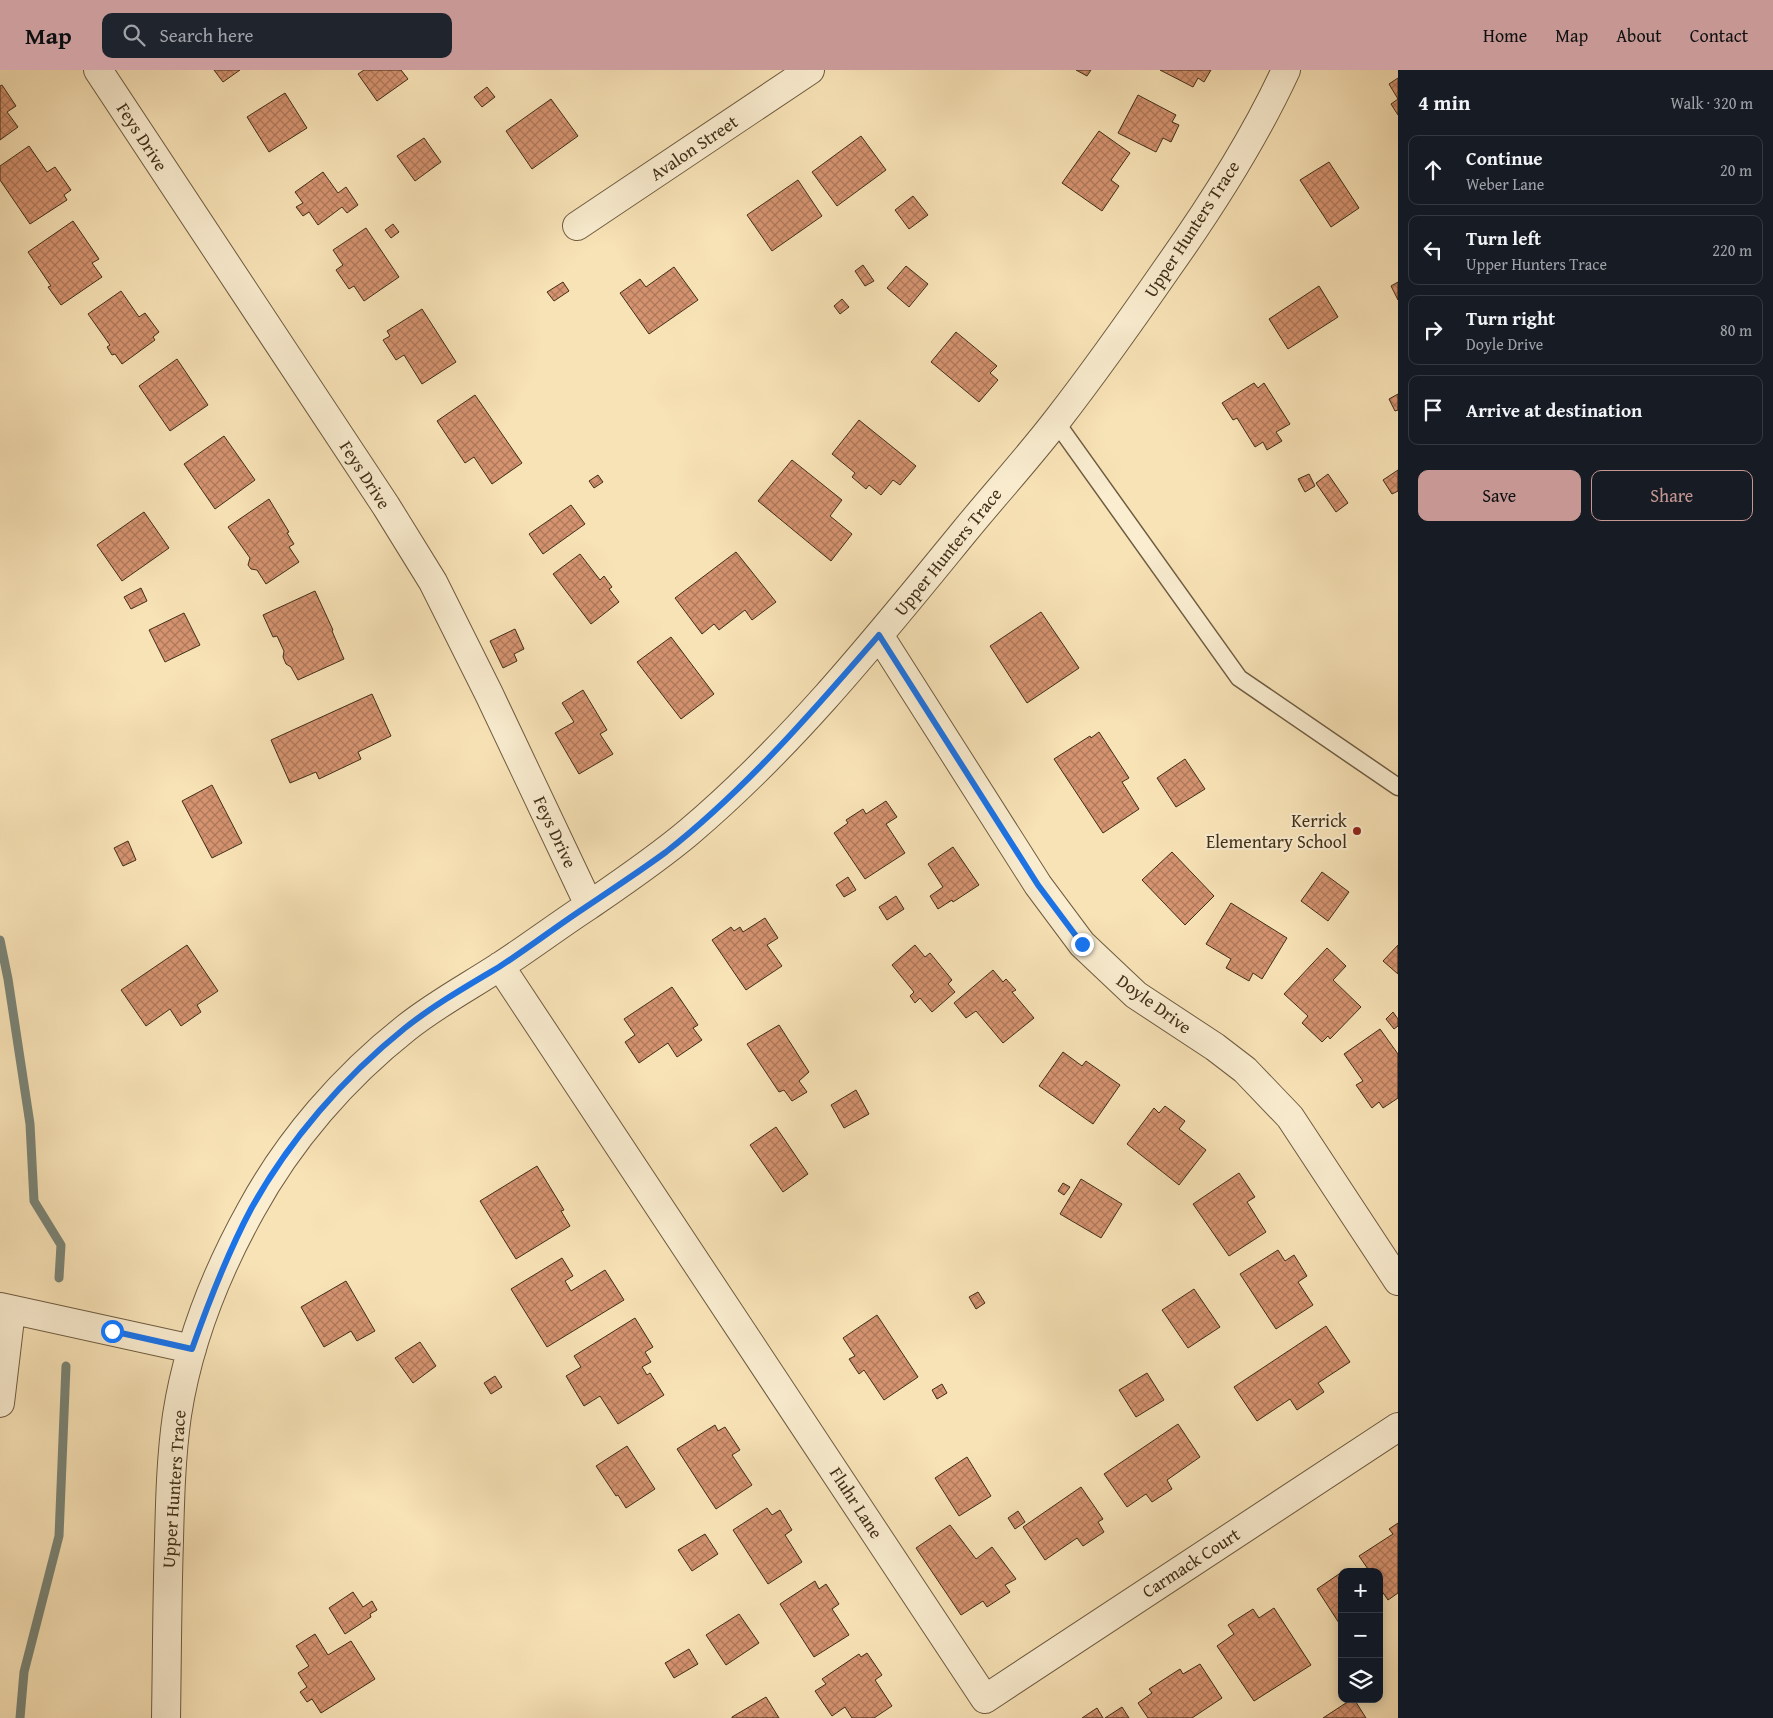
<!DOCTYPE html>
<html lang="en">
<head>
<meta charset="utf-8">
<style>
	:root { --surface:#171b24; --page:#20242c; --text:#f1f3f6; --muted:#9ea1a6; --line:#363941; --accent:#c59692 }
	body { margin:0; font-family:"Gentium Book Plus",serif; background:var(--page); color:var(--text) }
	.controls { position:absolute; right:15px; bottom:15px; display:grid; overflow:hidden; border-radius:10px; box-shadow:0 2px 12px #0003 }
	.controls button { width:45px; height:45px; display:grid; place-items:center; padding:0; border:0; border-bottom:1px solid var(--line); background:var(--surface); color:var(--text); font:25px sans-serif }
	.stop { position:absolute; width:15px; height:15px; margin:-11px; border:4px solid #1a73e8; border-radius:50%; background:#fff }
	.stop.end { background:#1a73e8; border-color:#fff; box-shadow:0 1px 5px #0008 }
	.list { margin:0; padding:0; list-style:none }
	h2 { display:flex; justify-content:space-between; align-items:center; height:65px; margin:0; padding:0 20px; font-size:21px }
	h2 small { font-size:16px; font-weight:400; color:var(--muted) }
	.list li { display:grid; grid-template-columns:32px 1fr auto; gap:15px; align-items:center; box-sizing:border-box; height:70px; margin:0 10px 10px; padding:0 10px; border:1px solid var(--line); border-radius:10px }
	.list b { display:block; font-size:19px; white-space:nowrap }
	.list p { margin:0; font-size:16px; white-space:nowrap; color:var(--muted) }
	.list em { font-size:16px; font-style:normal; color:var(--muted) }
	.actions { display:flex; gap:10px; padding:15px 20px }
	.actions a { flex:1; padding:11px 0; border:1px solid var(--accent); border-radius:10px; text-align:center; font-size:18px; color:var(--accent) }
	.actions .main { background:var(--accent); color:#111 }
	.icon { flex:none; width:28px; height:28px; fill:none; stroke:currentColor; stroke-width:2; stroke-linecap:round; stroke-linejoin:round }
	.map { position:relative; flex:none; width:1398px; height:1648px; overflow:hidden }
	header { display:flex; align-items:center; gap:30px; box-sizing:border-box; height:70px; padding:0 25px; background:var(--accent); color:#111 }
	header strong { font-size:24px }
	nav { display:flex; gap:28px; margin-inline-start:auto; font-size:18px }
	.search { width:350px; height:45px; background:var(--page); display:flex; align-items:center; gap:12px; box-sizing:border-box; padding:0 18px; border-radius:10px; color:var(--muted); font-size:19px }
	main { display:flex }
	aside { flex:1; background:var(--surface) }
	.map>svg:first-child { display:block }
</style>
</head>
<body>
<header>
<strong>Map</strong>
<div class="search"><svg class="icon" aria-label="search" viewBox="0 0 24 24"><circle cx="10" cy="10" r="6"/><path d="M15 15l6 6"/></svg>Search here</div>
<nav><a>Home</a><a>Map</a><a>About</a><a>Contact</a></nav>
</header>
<main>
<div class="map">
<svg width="1398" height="1648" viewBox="0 0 1398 1648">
	<defs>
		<pattern id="building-cross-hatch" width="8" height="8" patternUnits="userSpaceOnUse" patternTransform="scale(1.25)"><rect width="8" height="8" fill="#d59370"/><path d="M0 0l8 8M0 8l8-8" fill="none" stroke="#ae785b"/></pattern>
	</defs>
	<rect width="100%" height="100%" fill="#f8e3b7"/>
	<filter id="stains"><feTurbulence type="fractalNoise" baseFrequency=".004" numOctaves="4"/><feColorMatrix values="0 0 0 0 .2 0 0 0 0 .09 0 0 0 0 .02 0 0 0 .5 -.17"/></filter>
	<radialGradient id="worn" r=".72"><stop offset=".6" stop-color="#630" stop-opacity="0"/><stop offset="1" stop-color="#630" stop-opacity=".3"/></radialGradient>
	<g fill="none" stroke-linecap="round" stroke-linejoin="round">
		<!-- stream -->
		<path stroke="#7a8477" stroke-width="9" d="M0 870 8 909 30 1054 34 1131 61 1175 59 1208
			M20 1648 24 1602 59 1466 66 1296"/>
	</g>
	<!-- building -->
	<path fill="url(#building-cross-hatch)" stroke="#412f18" d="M214 0H240L223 12Z
		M364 0H401L408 9 377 31 358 4Z
		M1076 0H1091L1087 6Z
		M1160 0H1211L1204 12 1198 8 1193 17Z
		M1398 8V45L1391 34 1398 29 1389 14Z
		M2 15 16 36 7 42 18 57 0 70V16Z
		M487 17 495 27 482 37 474 27Z
		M285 23 307 58 269 82 247 47Z
		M1138 25 1176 45 1172 52 1179 55 1171 72 1163 68 1156 82 1118 63Z
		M551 29 578 66 532 99 506 61Z
		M1099 61 1130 83 1111 110 1119 116 1102 141 1062 113Z
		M861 66 886 100 837 136 812 102Z
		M424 68 441 92 415 111 397 86Z
		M29 76 47 102 55 97 71 120 64 125 67 130 30 154 0 110V96Z
		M1329 92 1359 138 1331 157 1300 110Z
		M323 102 338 123 346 117 358 135 347 143 342 137 318 155 309 142 303 146 296 137 303 133 295 122Z
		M798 110 822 146 772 181 747 145Z
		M913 126 928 145 909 159 895 140Z
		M73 151 99 189 92 193 102 207 61 235 48 217 51 216 28 182Z
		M393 154 399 162 391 168 385 160Z
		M366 158 399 207 364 231 354 216 349 219 336 200 343 195 333 180Z
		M863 195 874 211 865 216 855 201Z
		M906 196 928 214 909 237 887 218Z
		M674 197 698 230 649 264 620 223 640 209 646 217Z
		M563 212 569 221 554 231 547 222Z
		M1398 212V230L1391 216Z
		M1319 216 1338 247 1288 279 1269 249Z
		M121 221 139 247 145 243 159 262 153 267 155 270 122 294 115 284 112 285 107 277 110 275 88 244Z
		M842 229 849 237 840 244 834 236Z
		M422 239 456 292 422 314 404 285 396 290 383 270 390 266 387 261Z
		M956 262 997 296 990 303 998 310 979 332 931 292Z
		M177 289 208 335 170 361 139 316Z
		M1254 313 1258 318 1264 313 1290 354 1276 362 1282 371 1267 380 1263 372 1255 377 1237 348 1233 350 1222 333Z
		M1398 324V340L1395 341 1389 329Z
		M475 325 522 393 492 414 474 387 465 393 437 351Z
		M859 350 916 396 900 415 893 410 881 425 869 415 866 419 852 407 855 403 832 384Z
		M224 366 255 410 215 439 184 394Z
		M792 390 842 430 830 446 852 464 831 491 758 431Z
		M1398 400V421L1392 424 1383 410Z
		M1309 404 1315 416 1305 422 1298 409Z
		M1328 404 1348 433 1336 442 1316 413Z
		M598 405 603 412 594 418 589 411Z
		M269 429 289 462 287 463 294 474 289 477 299 492 266 514 257 500 251 499 248 495 250 488 228 457Z
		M571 435 585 454 543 484 529 464Z
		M144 442 169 478 122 511 97 475Z
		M736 482 776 532 752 550 745 540 719 560 714 554 702 564 675 528Z
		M580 484 600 510 604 506 612 517 609 519 619 532 591 554 553 504Z
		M141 518 147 531 131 539 124 527Z
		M315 521 333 560 332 561 344 589 298 610 291 597 286 594 283 587 284 581 277 566 273 567 263 545Z
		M1041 542 1079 598 1027 633 990 576Z
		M184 543 200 575 165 592 149 560Z
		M515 559 524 579 514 584 517 591 503 598 490 571Z
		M671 567 714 624 681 649 637 592Z
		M583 620 607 660 600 664 613 684 579 704 555 663 574 652 562 633Z
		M372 624 391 666 358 682 361 689 319 709 316 702 290 713 271 670Z
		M1099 662 1129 708 1122 712 1139 739 1103 763 1054 689 1090 666 1091 668Z
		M1185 689 1205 719 1176 737 1157 708Z
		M212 715 242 773 212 788 182 731Z
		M886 731 897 747 886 754 905 783 865 809 834 763 848 753 846 750 863 739 866 744Z
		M128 771 136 790 123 796 114 778Z
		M953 777 979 815 953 832 952 830 938 839 930 826 943 817 928 794Z
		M1172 782 1214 826 1185 855 1142 810Z
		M1322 802 1349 822 1328 851 1301 831Z
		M848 807 856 820 844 827 836 815Z
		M896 826 904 839 887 850 879 837Z
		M1231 833 1287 868 1262 909 1253 903 1249 911 1226 898 1231 889 1206 874Z
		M765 848 778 868 767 875 782 896 746 920 712 870 731 857 734 861 740 857 743 862Z
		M187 875 218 921 197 935 201 942 181 956 170 939 146 956 121 920Z
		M915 875 925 887 930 883 952 910 948 914 955 922 932 942 920 928 915 933 910 926 914 922 892 895Z
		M1398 875V904L1383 891Z
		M1327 878 1346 896 1333 910 1361 937 1330 969 1328 966 1322 972 1302 953 1308 946 1284 924Z
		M993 900 1003 912 1006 909 1016 920 1012 922 1034 948 1003 973 976 941 966 948 954 933Z
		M672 917 698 955 693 958 702 970 677 987 668 973 639 993 625 972 635 965 624 949Z
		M1393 942 1398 949V956L1394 959 1386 949Z
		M779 955 809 1002 799 1011 807 1022 792 1031 784 1020 779 1022 747 974Z
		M1380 959 1398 984V1028L1383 1038 1379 1032 1372 1038 1356 1015 1363 1011 1344 984Z
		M1063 982 1082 996 1086 991 1120 1015 1093 1054 1039 1016Z
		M856 1020 869 1044 844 1058 831 1035Z
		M1165 1036 1185 1051 1179 1059 1206 1080 1179 1115 1127 1074 1154 1038 1159 1043Z
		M776 1057 808 1104 783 1122 750 1075Z
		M537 1096 564 1140 561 1141 570 1156 516 1189 480 1131Z
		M1239 1103 1255 1127 1247 1132 1266 1162 1229 1186 1193 1134Z
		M1081 1109 1122 1134 1101 1168 1060 1144Z
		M1063 1113 1070 1117 1064 1125 1058 1121Z
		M1278 1180 1285 1191 1294 1185 1307 1206 1298 1212 1313 1235 1276 1259 1240 1204Z
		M562 1188 573 1206 565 1211 571 1221 605 1200 624 1230 547 1277 511 1219Z
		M346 1211 375 1261 357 1271 351 1261 324 1277 301 1237Z
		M1194 1219 1220 1257 1188 1278 1162 1240Z
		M978 1222 985 1233 976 1239 969 1227Z
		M877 1245 918 1307 884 1330 864 1300 859 1304 849 1289 855 1286 843 1268Z
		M635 1248 653 1277 645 1282 651 1292 642 1297 647 1305 650 1303 664 1325 618 1354 600 1326 584 1336 566 1306 581 1297 574 1286Z
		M1326 1256 1350 1292 1318 1313 1324 1322 1297 1340 1290 1329 1257 1351 1234 1317Z
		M420 1272 436 1296 413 1313 395 1288Z
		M1147 1303 1164 1330 1136 1347 1119 1320Z
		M495 1306 502 1317 491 1324 484 1313Z
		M942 1314 947 1323 937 1329 932 1320Z
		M1178 1354 1200 1387 1167 1410 1172 1419 1152 1432 1146 1424 1127 1437 1104 1404Z
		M715 1355 718 1361 725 1357 740 1380 732 1385 752 1415 716 1439 677 1379Z
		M627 1376 655 1419 626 1438 618 1425 616 1426 596 1396Z
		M967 1387 991 1426 959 1446 935 1408Z
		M1081 1417 1103 1449 1098 1452 1104 1462 1083 1476 1077 1468 1045 1490 1023 1457Z
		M767 1438 772 1445 780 1440 792 1460 785 1465 802 1492 768 1514 733 1460Z
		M1018 1441 1025 1452 1015 1459 1008 1448Z
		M1398 1453V1523L1388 1530 1379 1517V1502H1370L1359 1486 1393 1464 1389 1459Z
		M950 1455 976 1489 992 1477 1016 1509 1005 1515 1010 1522 987 1537 983 1531 961 1545 916 1478Z
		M705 1464 718 1484 692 1501 678 1480Z
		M1342 1502V1551L1339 1553 1317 1519Z
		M815 1511 819 1519 826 1514 839 1534 832 1539 849 1565 814 1587 780 1534Z
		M353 1522 363 1537 372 1531 377 1540 370 1544 371 1547 345 1564 329 1538Z
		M1274 1538 1311 1595 1254 1631 1217 1576 1234 1564 1228 1555 1253 1539 1259 1548Z
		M739 1544 759 1573 726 1595 706 1565Z
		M315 1564 328 1585 351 1571 375 1609 321 1643 312 1629 307 1632 300 1622 307 1617 298 1603 309 1596 296 1576Z
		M689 1579 698 1594 674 1608 665 1593Z
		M867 1583 882 1605 875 1610 892 1636 874 1648H852L845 1637 832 1646 815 1621 826 1614 822 1609 859 1584 861 1587Z
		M1200 1594 1222 1628 1192 1648H1148L1138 1633 1152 1623 1149 1619 1180 1599 1183 1604Z
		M766 1627 779 1648H732V1647Z
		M1352 1629H1354L1366 1648H1323Z
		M1122 1637 1129 1648H1105Z
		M1097 1638 1103 1648H1082Z"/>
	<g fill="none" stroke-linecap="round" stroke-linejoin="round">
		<!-- lane casing -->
		<g stroke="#6f5c40" stroke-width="19">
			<path id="lane" d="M1056 352 1239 608 1398 717"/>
		</g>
		<!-- street casing -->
		<g stroke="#6f5c40" stroke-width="30">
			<path id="street" d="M98 0 386 436 433 512 489 624 589 835
				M577 156 810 0
				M879 565 1038 815 1082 874 1136 925 1215 977 1245 1000 1290 1047 1398 1211
				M500 896 985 1629 1398 1357
				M0 1237 192 1279
				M0 1333 11 1240
				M166 1648C167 1589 167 1530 169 1470 170 1429 171 1387 177 1345 188 1274 216 1203 251 1140 289 1070 344 1007 406 958 436 934 470 916 502 895 531 876 559 855 588 836 623 812 657 789 689 762 793 674 879 566 964 462 995 424 1028 388 1058 349 1096 300 1132 249 1168 197 1212 135 1254 69 1286 0"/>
		</g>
		<!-- lane -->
		<use href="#lane" stroke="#faedd0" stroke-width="16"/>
		<!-- street -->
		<use href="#street" stroke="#faedd0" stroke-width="28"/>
	</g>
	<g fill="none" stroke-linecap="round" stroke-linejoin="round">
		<!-- route -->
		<path stroke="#1a73e8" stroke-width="6" d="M112 1261 192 1279C209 1231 227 1184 251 1139 289 1070 344 1007 405 958 434 935 467 916 499 897 524 881 549 862 574 845 605 824 636 804 666 782 745 720 814 640 879 565L1038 815 1082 874"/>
	</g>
	<!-- markers -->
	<circle fill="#8f2418" stroke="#faedd0" stroke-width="2" cx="1357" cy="761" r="5"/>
	<g text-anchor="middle" stroke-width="4" stroke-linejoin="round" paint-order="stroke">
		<!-- street labels -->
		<g font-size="18" fill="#412f18" stroke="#faedd0">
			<text transform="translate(142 67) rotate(57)" y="6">Feys Drive</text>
			<text transform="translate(694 78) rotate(-34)" y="6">Avalon Street</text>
			<text transform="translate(1192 159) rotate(-57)" y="6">Upper Hunters Trace</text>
			<text transform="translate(365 405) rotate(57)" y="6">Feys Drive</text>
			<text transform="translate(948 482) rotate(-51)" y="6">Upper Hunters Trace</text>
			<text transform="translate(555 762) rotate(65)" y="6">Feys Drive</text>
			<text transform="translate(1154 934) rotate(36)" y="6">Doyle Drive</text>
			<text transform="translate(174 1419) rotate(-86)" y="6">Upper Hunters Trace</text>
			<text transform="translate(856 1433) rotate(57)" y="6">Fluhr Lane</text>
			<text transform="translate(1191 1493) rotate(-33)" y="6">Carmack Court</text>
		</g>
		<!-- poi labels -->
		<g font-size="18" fill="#412f18" stroke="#faedd0" text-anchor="end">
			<text x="1347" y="757">Kerrick<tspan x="1347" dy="21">Elementary School</tspan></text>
		</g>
	</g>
	<rect width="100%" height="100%" filter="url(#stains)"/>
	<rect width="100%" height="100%" fill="url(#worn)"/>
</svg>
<div class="controls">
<button>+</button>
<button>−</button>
<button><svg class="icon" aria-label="layers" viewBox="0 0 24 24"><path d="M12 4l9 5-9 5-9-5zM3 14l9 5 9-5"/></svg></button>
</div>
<div class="stop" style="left:112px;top:1261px"></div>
<div class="stop end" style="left:1082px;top:874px"></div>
</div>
<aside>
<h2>4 min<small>Walk · 320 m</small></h2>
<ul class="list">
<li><svg class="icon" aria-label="ahead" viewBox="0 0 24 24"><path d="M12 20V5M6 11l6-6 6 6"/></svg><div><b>Continue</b><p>Weber Lane</p></div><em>20 m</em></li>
<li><svg class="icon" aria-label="left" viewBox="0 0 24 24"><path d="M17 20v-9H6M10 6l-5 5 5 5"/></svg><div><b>Turn left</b><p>Upper Hunters Trace</p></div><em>220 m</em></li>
<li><svg class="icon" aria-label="right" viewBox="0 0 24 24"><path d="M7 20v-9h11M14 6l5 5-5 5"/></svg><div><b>Turn right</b><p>Doyle Drive</p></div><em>80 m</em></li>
<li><svg class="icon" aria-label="arrive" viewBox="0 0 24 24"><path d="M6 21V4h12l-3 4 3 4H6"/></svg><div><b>Arrive at destination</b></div></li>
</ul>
<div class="actions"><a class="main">Save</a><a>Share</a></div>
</aside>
</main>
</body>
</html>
